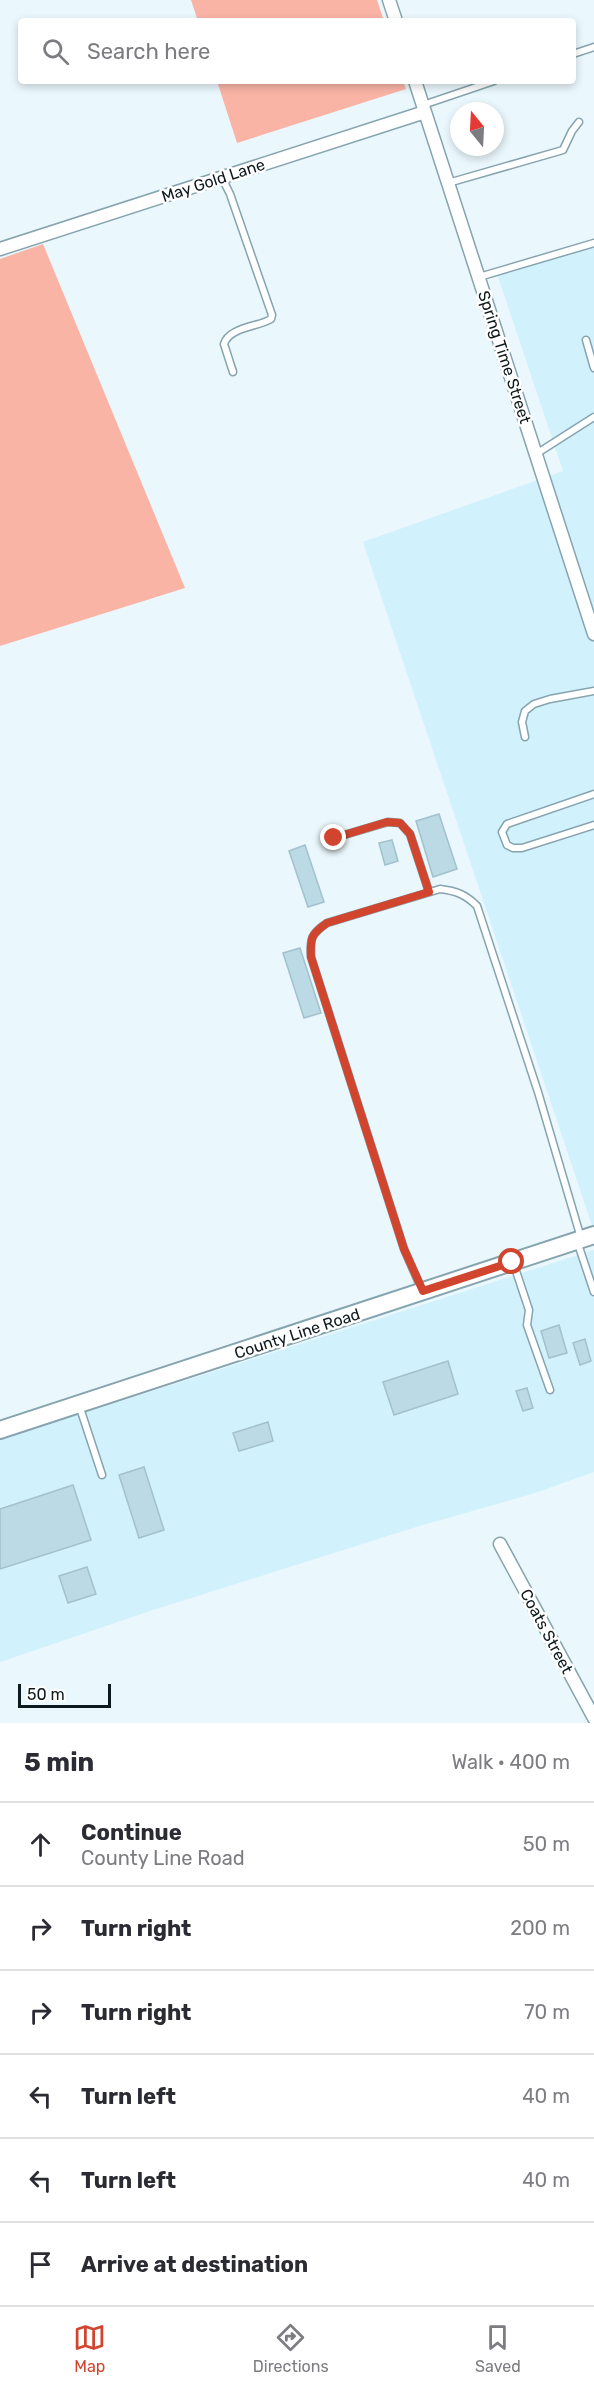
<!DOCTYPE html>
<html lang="en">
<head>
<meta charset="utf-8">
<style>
	:root { --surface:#fff; --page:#f2f2f3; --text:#2b2b33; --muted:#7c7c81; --line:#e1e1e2; --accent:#d1452f }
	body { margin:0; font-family:Rubik,sans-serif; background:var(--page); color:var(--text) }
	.compass { position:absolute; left:450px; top:102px; width:54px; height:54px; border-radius:50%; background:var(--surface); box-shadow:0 3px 9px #0003; rotate:342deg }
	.scale { position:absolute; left:18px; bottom:15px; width:93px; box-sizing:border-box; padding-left:6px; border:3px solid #0e191d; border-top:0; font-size:16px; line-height:21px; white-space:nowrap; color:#0e191d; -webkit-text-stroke:4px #fff; paint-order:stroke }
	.stop { position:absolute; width:18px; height:18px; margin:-14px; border:4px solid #d1452f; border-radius:50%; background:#fff }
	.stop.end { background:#d1452f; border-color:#fff; box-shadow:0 2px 6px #0008 }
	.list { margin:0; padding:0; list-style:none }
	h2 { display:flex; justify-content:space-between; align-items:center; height:78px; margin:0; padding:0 24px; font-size:26px }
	h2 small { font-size:20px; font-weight:400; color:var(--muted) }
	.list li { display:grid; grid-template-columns:39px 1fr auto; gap:18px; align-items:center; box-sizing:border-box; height:84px; padding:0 24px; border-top:2px solid var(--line) }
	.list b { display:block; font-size:22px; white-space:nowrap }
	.list p { margin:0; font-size:20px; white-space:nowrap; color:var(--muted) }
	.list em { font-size:20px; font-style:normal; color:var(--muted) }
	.icon { flex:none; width:33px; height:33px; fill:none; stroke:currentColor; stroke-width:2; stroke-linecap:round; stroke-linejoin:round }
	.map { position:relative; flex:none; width:594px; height:1723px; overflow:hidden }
	.search { position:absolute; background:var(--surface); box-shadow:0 3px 9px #0003; left:18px; right:18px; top:18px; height:66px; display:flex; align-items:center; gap:15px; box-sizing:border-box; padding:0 21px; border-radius:6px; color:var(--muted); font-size:22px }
	.sheet { height:582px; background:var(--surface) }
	nav { display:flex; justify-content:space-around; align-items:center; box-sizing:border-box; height:84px; border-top:2px solid var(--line); background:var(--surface); font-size:16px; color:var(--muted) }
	nav a { display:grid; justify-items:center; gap:3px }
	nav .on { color:var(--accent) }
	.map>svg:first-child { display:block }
</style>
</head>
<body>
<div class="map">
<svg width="594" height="1723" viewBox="0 0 594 1723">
	<rect width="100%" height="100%" fill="#eaf7fc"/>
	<!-- built -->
	<path fill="#d1f1fd" d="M594 245V1227L593 1228 363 542 563 471 497 274Z
		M594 1250V1472L535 1493 416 1527 150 1611 0 1662V1440Z"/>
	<!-- green -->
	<path fill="#fab4a6" d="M191 0H377L384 21H198Z
		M217 81H403L406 89 237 143Z
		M43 244 185 588 0 646V259Z"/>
	<!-- building -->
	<path fill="#bbdae5" stroke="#a2c1cc" stroke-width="1.5" d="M439 814 457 869 433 877 416 821Z
		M392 840 398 861 385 865 379 843Z
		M305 845 324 902 308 907 289 851Z
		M300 948 321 1013 304 1018 283 953Z
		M559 1325 567 1353 549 1358 541 1331Z
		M585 1339 591 1361 580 1365 573 1343Z
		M448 1361 458 1394 394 1415 383 1382Z
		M527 1388 533 1408 523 1411 516 1391Z
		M268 1422 273 1441 239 1451 233 1433Z
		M144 1467 164 1530 139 1538 119 1475Z
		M73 1485 91 1540 0 1569V1509Z
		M87 1567 96 1594 68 1603 59 1576Z"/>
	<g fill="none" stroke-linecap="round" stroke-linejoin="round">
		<!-- service casing -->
		<g stroke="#86a4af" stroke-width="9">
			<path id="service" d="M573 54 594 47
				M423 105 494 81
				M222 178 230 194 272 315 271 319C258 327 229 327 224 344L233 372
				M448 183 563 150 572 131 579 122
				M479 277 594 243
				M586 340 594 368
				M536 454 594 417
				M525 737 522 722 525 711 534 704 550 699 594 691
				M594 794 507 824 502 832 507 845 513 848H522L594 825
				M334 838 388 822 400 823 410 834 429 892
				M577 1241 594 1292
				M513 1262 529 1310 527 1325 550 1390
				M422 1290 404 1249 311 957C310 938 311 934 327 923L440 889C456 891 465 894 477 906L538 1092 581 1238
				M79 1405 102 1475"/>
		</g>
		<!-- minor casing -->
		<g stroke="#86a4af" stroke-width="15">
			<path id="minor" d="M389 0 396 21
				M415 81 594 634
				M0 249 425 112
				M500 1544 594 1718"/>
		</g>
		<!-- secondary casing -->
		<g stroke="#86a4af" stroke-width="20">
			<path id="secondary" d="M0 1430 594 1235"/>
		</g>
		<!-- service -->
		<use href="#service" stroke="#fff" stroke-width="6"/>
		<!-- minor -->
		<use href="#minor" stroke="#fff" stroke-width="12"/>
		<!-- secondary -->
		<use href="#secondary" stroke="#fff" stroke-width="16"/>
	</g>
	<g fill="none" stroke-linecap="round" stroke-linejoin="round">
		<!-- route -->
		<path stroke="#d1452f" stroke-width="8" d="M334 838 387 822 400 823 410 834 429 892 327 923C311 934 310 938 311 957L404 1249 423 1291 512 1262"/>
	</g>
	<g text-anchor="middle" stroke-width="5" stroke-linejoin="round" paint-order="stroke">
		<!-- street labels -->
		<g font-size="16" fill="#0e191d" stroke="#fff">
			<text transform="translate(213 180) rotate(-18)" y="6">May Gold Lane</text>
			<text transform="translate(505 357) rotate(72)" y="6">Spring Time Street</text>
			<text transform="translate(297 1333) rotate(-18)" y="6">County Line Road</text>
			<text transform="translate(547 1631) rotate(62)" y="6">Coats Street</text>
		</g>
	</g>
</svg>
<svg class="compass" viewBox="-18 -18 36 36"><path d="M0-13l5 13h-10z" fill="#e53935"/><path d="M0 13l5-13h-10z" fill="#7c7c81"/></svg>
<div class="scale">50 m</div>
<div class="stop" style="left:512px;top:1262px"></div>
<div class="stop end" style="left:334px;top:838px"></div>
<div class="search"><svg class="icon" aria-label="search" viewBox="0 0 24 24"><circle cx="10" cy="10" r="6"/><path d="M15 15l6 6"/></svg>Search here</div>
</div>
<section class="sheet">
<h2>5 min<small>Walk · 400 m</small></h2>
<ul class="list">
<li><svg class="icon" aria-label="ahead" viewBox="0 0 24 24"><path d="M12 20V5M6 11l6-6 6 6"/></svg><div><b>Continue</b><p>County Line Road</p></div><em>50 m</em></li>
<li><svg class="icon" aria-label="right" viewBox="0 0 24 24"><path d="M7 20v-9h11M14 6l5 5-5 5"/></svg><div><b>Turn right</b></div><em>200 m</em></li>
<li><svg class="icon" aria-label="right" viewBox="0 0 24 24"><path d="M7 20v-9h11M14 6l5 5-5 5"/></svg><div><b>Turn right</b></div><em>70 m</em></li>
<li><svg class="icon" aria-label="left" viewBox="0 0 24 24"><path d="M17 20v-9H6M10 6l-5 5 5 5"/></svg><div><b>Turn left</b></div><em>40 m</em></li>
<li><svg class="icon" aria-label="left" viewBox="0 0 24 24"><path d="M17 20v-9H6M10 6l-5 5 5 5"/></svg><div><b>Turn left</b></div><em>40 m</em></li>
<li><svg class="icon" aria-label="arrive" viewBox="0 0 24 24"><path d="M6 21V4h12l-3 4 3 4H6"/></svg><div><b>Arrive at destination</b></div></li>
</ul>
</section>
<nav>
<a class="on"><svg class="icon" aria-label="map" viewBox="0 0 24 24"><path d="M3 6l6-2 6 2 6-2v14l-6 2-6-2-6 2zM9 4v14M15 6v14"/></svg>Map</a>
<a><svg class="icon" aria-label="directions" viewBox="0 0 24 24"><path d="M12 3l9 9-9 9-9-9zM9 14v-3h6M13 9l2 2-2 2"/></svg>Directions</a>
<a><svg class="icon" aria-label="saved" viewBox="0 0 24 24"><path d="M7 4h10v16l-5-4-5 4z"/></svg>Saved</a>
</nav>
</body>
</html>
